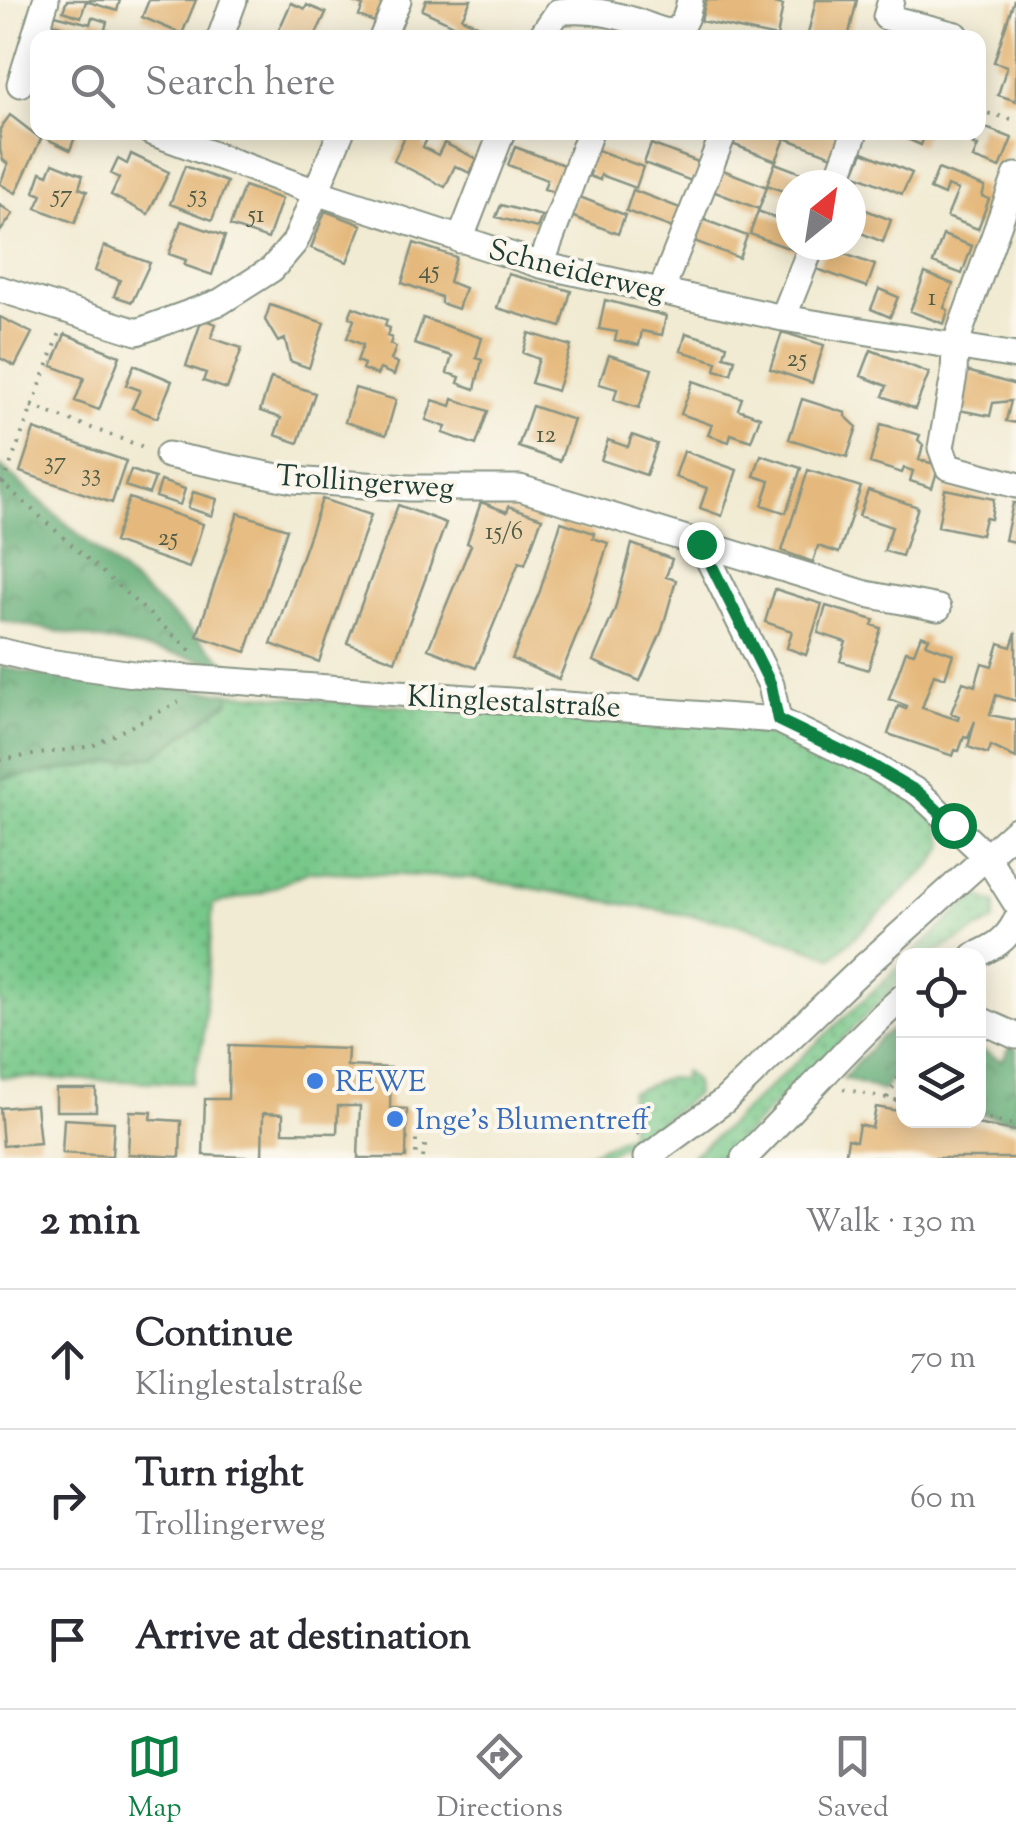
<!DOCTYPE html>
<html lang="en">
<head>
<meta charset="utf-8">
<style>
	:root { --surface:#fff; --page:#f7f7f7; --text:#2b2b33; --muted:#7c7c81; --line:#e1e1e2; --accent:#0b8043 }
	body { margin:0; font-family:"Sorts Mill Goudy",serif; background:var(--page); color:var(--text) }
	.controls { position:absolute; right:30px; bottom:30px; display:grid; overflow:hidden; border-radius:20px; box-shadow:0 5px 25px #0003 }
	.controls button { width:90px; height:90px; display:grid; place-items:center; padding:0; border:0; border-bottom:2px solid var(--line); background:var(--surface); color:var(--text); font:50px sans-serif }
	.compass { position:absolute; left:776px; top:170px; width:90px; height:90px; border-radius:50%; background:var(--surface); box-shadow:0 5px 25px #0003; rotate:30deg }
	.stop { position:absolute; width:30px; height:30px; margin:-22px; border:8px solid #0b8043; border-radius:50%; background:#fff }
	.stop.end { background:#0b8043; border-color:#fff; box-shadow:0 2px 10px #0008 }
	.list { margin:0; padding:0; list-style:none }
	h2 { display:flex; justify-content:space-between; align-items:center; height:130px; margin:0; padding:0 40px; font-size:42px }
	h2 small { font-size:32px; font-weight:400; color:var(--muted) }
	.list li { display:grid; grid-template-columns:65px 1fr auto; gap:30px; align-items:center; box-sizing:border-box; height:140px; padding:0 40px; border-top:2px solid var(--line) }
	.list b { display:block; font-size:38px; white-space:nowrap }
	.list p { margin:0; font-size:32px; white-space:nowrap; color:var(--muted) }
	.list em { font-size:32px; font-style:normal; color:var(--muted) }
	.icon { flex:none; width:55px; height:55px; fill:none; stroke:currentColor; stroke-width:2; stroke-linecap:round; stroke-linejoin:round }
	.map { position:relative; flex:none; width:1016px; height:1158px; overflow:hidden }
	.search { position:absolute; background:var(--surface); box-shadow:0 5px 25px #0003; left:30px; right:30px; top:30px; height:110px; display:flex; align-items:center; gap:25px; box-sizing:border-box; padding:0 35px; border-radius:20px; color:var(--muted); font-size:38px }
	.sheet { height:550px; background:var(--surface) }
	nav { display:flex; justify-content:space-around; align-items:center; box-sizing:border-box; height:140px; border-top:2px solid var(--line); background:var(--surface); font-size:28px; color:var(--muted) }
	nav a { display:grid; justify-items:center; gap:5px }
	nav .on { color:var(--accent) }
	.map>svg:first-child { display:block }
</style>
</head>
<body>
<div class="map">
<svg width="1016" height="1158" viewBox="0 0 1016 1158">
	<defs>
		<pattern id="grass-dots" width="8" height="8" patternUnits="userSpaceOnUse" patternTransform="scale(2.5)"><rect width="8" height="8" fill="#76c788"/><path d="M2 2h.1M6 6h.1" fill="none" stroke="#60a370" stroke-width="1.8" stroke-linecap="round"/></pattern>
		<pattern id="forest-crowns" width="20" height="18" patternUnits="userSpaceOnUse" patternTransform="scale(2.5)"><rect width="20" height="18" fill="#60ac74"/><path d="M2 6a3 3 0 1 1 6 0M12 15a3 3 0 1 1 6 0" fill="none" stroke="#4f8d60"/></pattern>
	</defs>
	<rect width="100%" height="100%" fill="#fbf7ec"/>
	<filter id="ink" filterUnits="userSpaceOnUse"><feTurbulence type="fractalNoise" baseFrequency=".01" numOctaves="2"/><feDisplacementMap in="SourceGraphic" scale="20" xChannelSelector="R" yChannelSelector="G"/><feConvolveMatrix kernelMatrix="1 2 1 2 8 2 1 2 1" color-interpolation-filters="sRGB"/></filter>
	<filter id="wash" filterUnits="userSpaceOnUse"><feTurbulence type="fractalNoise" baseFrequency=".0048" numOctaves="4" result="noise"/><feDisplacementMap in="SourceGraphic" scale="40" xChannelSelector="R" yChannelSelector="G"/><feGaussianBlur stdDeviation="2.25" result="paint"/><feColorMatrix in="noise" values="0 0 0 0 0 0 0 0 0 0 0 0 0 0 0 0 0 1.4 0 .05"/><feComposite in="paint" operator="in"/></filter>
	<g filter="url(#wash)">
		<rect width="100%" height="100%" fill="#f1ebd3"/>
		<!-- grass -->
		<path fill="url(#grass-dots)" stroke="#4a825e" stroke-width="2.5" d="M230 693 476 712H572L741 726 847 762 913 800 939 825 945 845 933 864 833 957 739 924 473 878 310 871 261 893 213 904 203 1041 192 1083 0 1077V779L155 756 229 701Z
			M982 897 996 904 994 921 931 955H911L971 900Z
			M903 963V979L721 1158H689L723 1130Z
			M684 1072C695 1078 697 1083 695 1095L644 1134 600 1158H569L588 1154 630 1134V1092L668 1078 683 1079Z"/>
		<!-- forest -->
		<path fill="url(#forest-crowns)" stroke="#407454" stroke-width="2.5" d="M0 466 229 665 0 620Z
			M0 666 34 674 230 693 229 701 155 756 0 779Z
			M903 1022V1064L899 1065 883 1091 843 1078 881 1037Z
			M1011 1046 1016 1049V1121L981 1114 985 1097 979 1096 978 1048 1002 1061Z"/>
		<g id="blocks">
			<!-- building -->
			<path fill="#e5b97d" d="M67 0H120L117 11 86 1 81 17 63 11Z
				M149 0H196L182 34 142 17Z
				M348 0H384L374 22 359 16 363 6Z
				M426 0H471L462 18 505 38H453L458 27 422 10Z
				M706 0H759L783 5 777 37 701 21Z
				M816 0H857L848 38H807Z
				M1014 0H1016V101L998 95 1007 66 994 62Z
				M291 3 305 9 307 5 326 13 316 34 324 38H286L277 34Z
				M55 15 90 24 92 17 107 22 105 29 129 38H64L67 28 52 23Z
				M10 115 41 139 16 193 0 184 8 164 3 160 0 150V129Z
				M981 126 1012 138 1000 168 973 158 978 146 973 145Z
				M50 132H77L70 150 47 139Z
				M397 132H424L429 135 423 147 438 155 444 143 477 159 470 173 455 166 445 187 394 161 405 136Z
				M731 132H767L785 139 776 161 727 142Z
				M787 132H836L843 135 835 157 785 138Z
				M891 132H926L921 145Z
				M651 144 701 163 694 182 644 163Z
				M515 147 567 166 557 193 544 189 547 180 508 165Z
				M592 148 643 167 636 188 601 175 600 180 589 176 591 172 584 169Z
				M863 152 912 173 902 194 854 174Z
				M131 154 169 172 148 214 111 195 119 178 111 174 118 159 127 164Z
				M53 163 83 175 79 188 87 191 75 223 36 208 42 195 34 192 41 172 48 175Z
				M775 163 825 182 824 185H791V194L767 185Z
				M185 166 227 182 212 220 170 204Z
				M718 168 767 187 759 209 710 190Z
				M938 169 985 187 982 196 989 199 978 229 947 217 958 190 947 186 944 195 930 189Z
				M244 186 282 199 268 239 230 226Z
				M633 190 685 210 678 230 626 211Z
				M575 195 625 215 618 234 568 215Z
				M851 204 891 220 883 242 851 229Z
				M0 205 13 214 0 232Z
				M501 205 542 216 537 228 496 217Z
				M325 211 362 225 347 262 311 248Z
				M758 211 791 224V245H802L799 252 750 234Z
				M697 217 747 236 739 258 689 239Z
				M181 221 225 236 212 275 184 265 186 260 169 254Z
				M943 235 972 246 962 274 933 263Z
				M414 243 456 257 449 282 465 288 458 309 441 303V297L402 283Z
				M104 246 150 263 132 302 114 296 120 280 95 271Z
				M825 247 875 265 867 287 817 269Z
				M925 273 953 284 944 308 948 310 944 324 910 311Z
				M508 274 571 291 561 327 497 308Z
				M879 289 898 297 890 317 871 309Z
				M605 300 666 316 662 335 642 331 639 345 615 340 617 332 599 329Z
				M270 305 324 323 309 368 290 361 285 339 278 342 265 320Z
				M353 307 387 320 385 326 390 328 387 336 392 338 390 344 396 347 391 360 398 363 394 375 380 369 377 375 362 369 364 364 357 361 363 345 347 338 354 320 349 317Z
				M0 317 32 333 15 366 0 358Z
				M423 318 482 338 476 358 482 360 475 389 458 383 460 377 447 373 452 356 414 344Z
				M202 319 216 324 211 338 242 348 227 389 203 381 206 373 186 366Z
				M782 332 824 345 812 383 770 369Z
				M529 333 571 346 557 391 531 383 539 359 523 353Z
				M686 333 727 345 724 356 735 359 731 374 715 370 717 362 681 351Z
				M65 334 120 356 99 410 75 401 84 378 52 366Z
				M871 350 929 373 915 409 883 396 887 386 861 376Z
				M609 355 652 369 639 408 614 400 617 389 599 384Z
				M134 365 172 381 157 418 132 408 140 390 126 385Z
				M967 371 1016 385V423L1006 421 1011 401 993 403 990 416 959 410Z
				M271 378 315 393 298 443 275 435 281 418 260 411Z
				M693 381 742 398 738 409 760 417 751 441 731 434 729 442 708 435 712 425 681 414Z
				M355 388 396 400 386 435 345 422Z
				M453 399 488 411 476 445 443 433 446 427 426 420 433 400 451 406Z
				M802 399 846 413 845 416 857 427 847 457 789 439Z
				M532 406 574 420 560 461 518 447Z
				M881 424 920 435 918 440 923 445 919 460 939 465 932 488 910 481 913 471 904 468 902 473 870 463Z
				M34 429 126 461 112 503 20 472Z
				M632 435 657 444 646 475 601 460 608 440 628 447Z
				M684 451 737 470 722 516 700 508 707 488 675 477Z
				M761 455 801 468 786 513 762 505 770 481 754 476Z
				M131 470 155 478 149 494 125 486Z
				M808 470 861 487 839 553 818 546 813 562 782 551Z
				M161 481 185 489 180 505 156 497Z
				M945 489 994 499 991 519 985 518 981 535 938 526Z
				M868 490 918 507 902 556 884 551 892 527 859 516Z
				M193 492 217 499 212 516 188 508Z
				M129 498 203 524 189 568 114 542Z
				M322 499 371 515 319 662 271 644Z
				M481 502 507 512 509 506 542 518 525 564 519 562 476 668 428 649 471 545 467 543Z
				M1013 503H1016V542L1005 540Z
				M398 505 446 523 395 661 347 643Z
				M238 513 287 529 246 652 197 636Z
				M561 522 594 533 593 538 608 543 587 610 559 679 512 659 540 591Z
				M632 544 672 559 666 577 676 580 662 630 640 681 593 661 615 609Z
				M775 589 822 604 806 655 787 648 792 631 765 622Z
				M826 606 874 620 872 625 881 628 868 670 840 661 846 642 818 633Z
				M1016 632V701L996 695 990 715 1016 720V758L991 746 988 754 968 747 975 721 968 738 964 737 959 751 955 750 953 756 888 734 898 706 906 709 907 706 889 699 906 651 914 653 921 635 929 638 926 644 953 654 945 678 934 674 922 708 958 720 959 716 951 713 963 682 975 686 982 663 992 666 999 643 1011 647Z
				M229 1045 348 1049 347 1066 391 1068 390 1108 407 1109 406 1158H358L360 1106H338L337 1133 283 1132V1114L263 1113 262 1158 203 1155 205 1099H228Z
				M56 1089H96V1111H56Z
				M36 1105 40 1143 3 1146 0 1108Z
				M876 1107 904 1112V1120H954L1016 1131V1158H845L848 1139 856 1141 859 1125 872 1128Z
				M130 1111 152 1112 151 1119 181 1121 180 1157 128 1154Z
				M64 1119 114 1122 112 1156 62 1153Z"/>
		</g>
	</g>
	<g filter="url(#ink)">
		<use href="#blocks" fill-opacity="0" stroke="#889484" stroke-width="2.5"/>
		<g fill="none" stroke-linecap="round" stroke-linejoin="round">
			<!-- minor casing -->
			<g stroke="#889484" stroke-width="29">
				<path id="minor" d="M891 0 886 17 956 35
					M220 38 234 0
					M382 38 398 0
					M540 38 558 12C589 8 617 14 646 25 655 28 668 35 677 29 686 23 688 9 690 0
					M20 84 46 0
					M151 132 316 192 541 265 783 318 1016 356
					M1016 176 955 345 954 375 941 448 948 467 1016 485
					M835 185 855 132
					M460 240 502 132
					M541 265 590 132
					M0 289 137 332 220 302 272 269 295 242 341 132
					M661 291 724 132
					M783 318 812 245
					M168 455 293 480 409 488H520L866 594 938 608
					M701 544 771 685 778 720
					M0 651 41 661 133 674 778 720 873 766 919 793 987 857 1016 903
					M974 956C994 947 1006 941 1016 921
					M978 1019 1016 1036
					M646 1158 724 1101 866 965 1016 830
					M744 1158C798 1105 847 1046 904 996"/>
			</g>
			<!-- path -->
			<path stroke="#889484" stroke-width="4" stroke-dasharray="2.5 8" stroke-linecap="butt" d="M978 111 1016 120
				M31 406 149 449
				M0 481 191 651V656
				M3 484 61 330
				M0 760 92 746 179 702
				M843 1089 904 1102
				M887 1098 904 1067
				M978 1117 1016 1125
				M597 1124 630 1128 639 1134
				M406 1139 416 1140V1158
				M423 1158 426 1140"/>
			<!-- minor -->
			<use href="#minor" stroke="#fff" stroke-width="25"/>
		</g>
	</g>
	<g fill="none" stroke-linecap="round" stroke-linejoin="round" filter="url(#ink)">
		<!-- route -->
		<path stroke="#0b8043" stroke-width="12" d="M701 544 771 685 778 720 873 766 919 793 953 825"/>
	</g>
	<!-- markers -->
	<g fill="#3f7fe0" stroke="#fbf7ec" stroke-width="4">
		<circle cx="315" cy="1081" r="10"/>
		<circle cx="395" cy="1119" r="10"/>
	</g>
	<g text-anchor="middle" stroke-width="8" stroke-linejoin="round" paint-order="stroke">
		<!-- number labels -->
		<g font-size="25" fill="#505c46">
			<text x="62" y="202">57</text>
			<text x="198" y="202">53</text>
			<text x="256" y="222">51</text>
			<text x="429" y="278">45</text>
			<text x="932" y="305">1</text>
			<text x="797" y="366">25</text>
			<text x="546" y="442">12</text>
			<text x="55" y="469">37</text>
			<text x="91" y="481">33</text>
			<text x="504" y="539">15/6</text>
			<text x="168" y="545">25</text>
		</g>
		<!-- street labels -->
		<g font-size="30" fill="#1f3d34" stroke="#fbf7ec">
			<text transform="translate(577 270) rotate(14)" y="10">Schneiderweg</text>
			<text transform="translate(365 481) rotate(4)" y="10">Trollingerweg</text>
			<text transform="translate(514 701) rotate(3)" y="10">Klinglestalstraße</text>
		</g>
		<!-- shop labels -->
		<g font-size="30" fill="#366cbe" stroke="#fbf7ec" text-anchor="start">
			<text x="335" y="1091">REWE</text>
			<text x="415" y="1129">Inge’s Blumentreff</text>
		</g>
	</g>
</svg>
<div class="controls">
<button><svg class="icon" aria-label="locate" viewBox="0 0 24 24"><circle cx="12" cy="12" r="6"/><path d="M12 2v4M12 18v4M2 12h4M18 12h4"/></svg></button>
<button><svg class="icon" aria-label="layers" viewBox="0 0 24 24"><path d="M12 4l9 5-9 5-9-5zM3 14l9 5 9-5"/></svg></button>
</div>
<svg class="compass" viewBox="-18 -18 36 36"><path d="M0-13l5 13h-10z" fill="#e53935"/><path d="M0 13l5-13h-10z" fill="#7c7c81"/></svg>
<div class="stop" style="left:953px;top:825px"></div>
<div class="stop end" style="left:701px;top:544px"></div>
<div class="search"><svg class="icon" aria-label="search" viewBox="0 0 24 24"><circle cx="10" cy="10" r="6"/><path d="M15 15l6 6"/></svg>Search here</div>
</div>
<section class="sheet">
<h2>2 min<small>Walk · 130 m</small></h2>
<ul class="list">
<li><svg class="icon" aria-label="ahead" viewBox="0 0 24 24"><path d="M12 20V5M6 11l6-6 6 6"/></svg><div><b>Continue</b><p>Klinglestalstraße</p></div><em>70 m</em></li>
<li><svg class="icon" aria-label="right" viewBox="0 0 24 24"><path d="M7 20v-9h11M14 6l5 5-5 5"/></svg><div><b>Turn right</b><p>Trollingerweg</p></div><em>60 m</em></li>
<li><svg class="icon" aria-label="arrive" viewBox="0 0 24 24"><path d="M6 21V4h12l-3 4 3 4H6"/></svg><div><b>Arrive at destination</b></div></li>
</ul>
</section>
<nav>
<a class="on"><svg class="icon" aria-label="map" viewBox="0 0 24 24"><path d="M3 6l6-2 6 2 6-2v14l-6 2-6-2-6 2zM9 4v14M15 6v14"/></svg>Map</a>
<a><svg class="icon" aria-label="directions" viewBox="0 0 24 24"><path d="M12 3l9 9-9 9-9-9zM9 14v-3h6M13 9l2 2-2 2"/></svg>Directions</a>
<a><svg class="icon" aria-label="saved" viewBox="0 0 24 24"><path d="M7 4h10v16l-5-4-5 4z"/></svg>Saved</a>
</nav>
</body>
</html>
